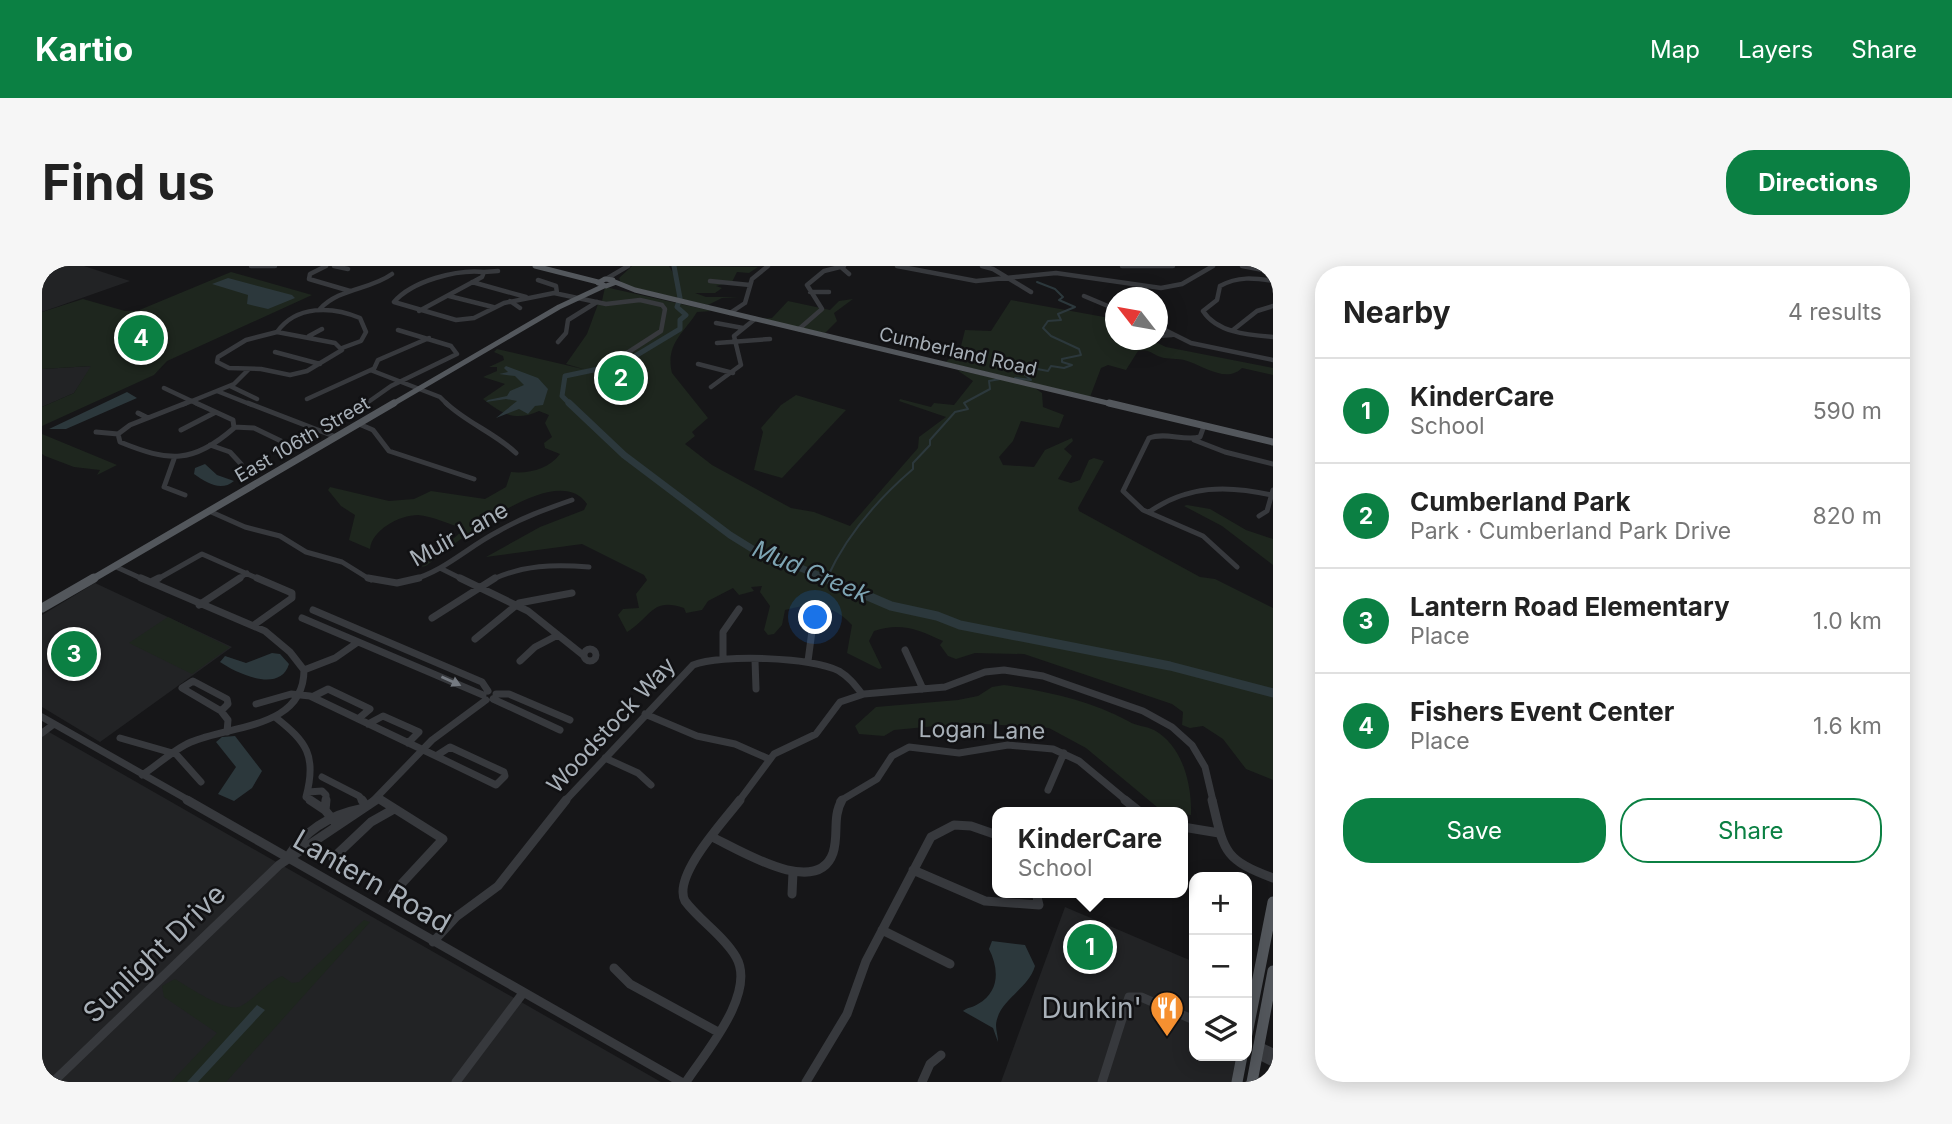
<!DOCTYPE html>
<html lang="en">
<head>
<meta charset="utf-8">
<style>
	:root { --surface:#fff; --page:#f6f6f6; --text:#222; --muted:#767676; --line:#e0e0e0; --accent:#0b8043 }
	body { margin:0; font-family:Inter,sans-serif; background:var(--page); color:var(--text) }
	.controls { position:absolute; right:21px; bottom:21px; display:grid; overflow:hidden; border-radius:14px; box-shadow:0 4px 18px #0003 }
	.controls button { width:63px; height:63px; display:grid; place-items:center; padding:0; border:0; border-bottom:2px solid var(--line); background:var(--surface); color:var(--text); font:35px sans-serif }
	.compass { position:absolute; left:1063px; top:21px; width:63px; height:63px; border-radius:50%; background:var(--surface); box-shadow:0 4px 18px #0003; rotate:301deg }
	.you { position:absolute; left:774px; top:352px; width:24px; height:24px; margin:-18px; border:5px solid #fff; border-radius:50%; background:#1a73e8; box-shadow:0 0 0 10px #1a73e833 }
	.badge { display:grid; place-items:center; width:46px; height:46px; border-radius:50%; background:var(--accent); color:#fff; font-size:23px; font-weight:700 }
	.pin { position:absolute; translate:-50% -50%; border:4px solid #fff; box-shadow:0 2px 7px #0006 }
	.popup { position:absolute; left:950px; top:541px; width:196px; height:91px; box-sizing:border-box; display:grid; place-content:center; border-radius:14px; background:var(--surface); filter:drop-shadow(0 2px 5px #0005); font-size:23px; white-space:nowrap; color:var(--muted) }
	.popup b { font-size:26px; color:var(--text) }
	.popup::after { content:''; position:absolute; left:50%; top:100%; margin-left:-14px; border:14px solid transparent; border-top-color:var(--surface) }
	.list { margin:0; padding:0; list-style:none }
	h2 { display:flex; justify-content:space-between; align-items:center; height:91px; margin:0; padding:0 28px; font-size:30px }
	h2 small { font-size:23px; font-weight:400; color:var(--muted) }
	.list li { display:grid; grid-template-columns:46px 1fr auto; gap:21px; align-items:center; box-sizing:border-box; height:105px; padding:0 28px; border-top:2px solid var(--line) }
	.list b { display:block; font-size:26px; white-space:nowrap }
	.list p { margin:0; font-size:23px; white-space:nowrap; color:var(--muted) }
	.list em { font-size:23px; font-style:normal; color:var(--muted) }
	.actions { display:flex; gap:14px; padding:21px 28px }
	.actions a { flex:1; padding:16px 0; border:2px solid var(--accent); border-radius:28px; text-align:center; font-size:24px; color:var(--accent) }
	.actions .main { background:var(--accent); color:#fff }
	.icon { flex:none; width:38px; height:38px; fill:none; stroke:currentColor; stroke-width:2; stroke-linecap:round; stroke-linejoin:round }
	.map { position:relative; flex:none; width:1231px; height:816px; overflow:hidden; border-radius:28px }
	header { display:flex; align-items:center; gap:42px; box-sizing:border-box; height:98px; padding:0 35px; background:var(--accent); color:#fff }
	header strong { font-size:33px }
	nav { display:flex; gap:38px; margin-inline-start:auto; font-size:24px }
	.intro { display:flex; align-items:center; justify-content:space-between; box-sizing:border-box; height:168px; padding:0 42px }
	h1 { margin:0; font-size:49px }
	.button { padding:18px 32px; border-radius:28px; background:var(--accent); color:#fff; font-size:24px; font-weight:700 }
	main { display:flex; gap:42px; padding:0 42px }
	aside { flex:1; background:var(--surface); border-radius:28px; box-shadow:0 4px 18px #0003 }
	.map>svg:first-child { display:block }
</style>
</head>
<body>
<header>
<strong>Kartio</strong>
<nav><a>Map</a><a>Layers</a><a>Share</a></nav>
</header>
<div class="intro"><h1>Find us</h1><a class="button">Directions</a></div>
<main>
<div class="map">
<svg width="1231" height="816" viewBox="0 0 1231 816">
	<rect width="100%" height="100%" fill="#161618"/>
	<!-- built -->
	<path fill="#222325" d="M12 0H42L88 15 0 46V4Z
		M50 100 32 127 0 141V103Z
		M53 317 190 381 58 476 0 441V349Z
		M0 462 619 816H0Z
		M1023 641 1152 696V790H1197L1191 816H959Z"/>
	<!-- green -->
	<path fill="#1e261e" d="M590 0H627L631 7 630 0 716 1 707 7 695 6 690 16 674 20 680 22 673 27H653L664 31H697L680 32 666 39 580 19 577 12Z
		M189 6 270 29 125 95 112 109 0 160V141L32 127 49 100 0 103V46L41 33 83 45H95Z
		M563 21 670 45 655 46C642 67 623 78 630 107L666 152 650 166 653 170 643 178 670 199 749 242 772 246 808 260 876 182 877 171 904 151 857 135 858 133 889 141 892 137 912 139 931 115 915 104 990 120 1000 127 1001 141 1022 149 1017 162 979 155 971 175 957 191 961 199 992 201 1003 184 1030 172 1031 175 1022 183 1030 190 1016 213 1029 217 1038 214 1047 194 1052 192 1062 195 1036 242 1037 245 1158 311 1173 313 1231 342V514L1204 503 1181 473 1161 460 1148 462 1140 459 1141 446 1130 438 982 388 933 387 914 393 906 390 898 379 901 375C876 363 858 356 832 365L827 375 840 402 837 403 805 387 810 359C789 337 771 337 743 344L740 359 732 368 726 369 722 364 728 340 718 326 720 320 709 321 712 325 697 329 691 322 666 335 660 344 644 347 642 342C609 331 610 351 585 366L576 349 581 343 597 342 594 328 605 314 602 309 540 278 444 291 498 261 542 244 545 238C515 192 412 278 384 300L379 301 420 265V262C407 258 390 250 376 249 357 249 330 264 328 283L307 274 313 249 299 240 286 224 288 221 347 235 372 233 389 225 443 233 464 221 469 206C487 208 507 203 518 188L503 182 502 177 510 171 503 157 507 149 497 145C473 156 460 148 441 133L463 118 441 111 455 105V101H447L462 94 461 90 452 86 455 83 545 104 524 98 545 68 556 38 560 35Z
		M811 33 792 47 795 55 783 67 718 53 730 52 746 35 788 44 797 35Z
		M969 34 1073 53V74H1109L1124 81 1231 102V109L1200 102C1185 117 1163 101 1148 96 1139 92 1128 93 1122 92 1111 90 1108 82 1096 85L1084 104 1066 99 1059 102 1048 131 904 96 919 80 923 64 949 65Z
		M754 129 804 144 740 212 712 204 721 166 719 162 739 139Z
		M0 168 75 199 55 209 58 204 32 201 3 190 0 188Z
		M1145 239 1168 243 1204 264 1231 273V299L1180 260 1142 240Z
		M126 351 187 381H188L150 408 87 377Z
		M962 419C1004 425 1049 435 1086 455 1094 460 1104 460 1112 464 1141 480 1150 519 1149 549L1121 546 1044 482 1007 462 926 457 852 464 842 470 817 468 813 460 834 441 916 434 936 430 950 421Z
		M322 654 328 656 184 816H129L175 767 122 731 120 720 133 713C147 721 185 748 199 740 214 732 224 717 240 710L250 717 257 716Z"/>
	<!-- water -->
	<path fill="#2c383c" d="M186 12 250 29 253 32 226 43 205 38 206 29 170 18Z
		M464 100 496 112 506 123 501 139 493 140 486 148 477 143 454 152 475 135 464 133 444 136 446 134 465 130 468 125 482 119 473 110 457 108 466 106 462 102Z
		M85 126 95 132 24 163H7Z
		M163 198 175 209 192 215C179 226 165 217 152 208L153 202Z
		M230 387 238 388 247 398C238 428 194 407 178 396L183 390 204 397Z
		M193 470 220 505 210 522 192 535 176 528 194 501 174 476 180 471Z
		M950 675 983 679 993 700C986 724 956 734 954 759 954 765 956 770 956 776L951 762 921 745C926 741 930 742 936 738 958 725 957 703 947 683Z
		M215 739 223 744 156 816H145Z"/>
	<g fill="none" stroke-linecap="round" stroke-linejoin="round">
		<!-- stream -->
		<path stroke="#2c383c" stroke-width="2" d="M973 112 989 114 981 107H991L990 102 1006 105 1009 100 1022 102 1030 99 1020 96V93L1039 89 1037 83 1009 70 1001 62 1006 55 1019 54 1016 48 1033 41 1017 34 1021 31 1013 23 995 16
			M785 312C804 270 836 233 871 203V197L888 179V174L913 146 926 143 922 137 948 123 947 115 958 113"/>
		<!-- river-far2 -->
		<path stroke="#2c383c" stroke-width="5" d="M529 139 520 130 523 110 580 98 638 63V54L644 49 635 41 638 32 632 0"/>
		<!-- river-far1 -->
		<path stroke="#2c383c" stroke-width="7" d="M527 137 582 189 688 269 730 295 744 296 788 314"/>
		<!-- river -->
		<path stroke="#2c383c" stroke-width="9" d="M784 312 849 340 895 350 918 359 1128 400 1231 427"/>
		<!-- minor-far3 -->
		<path stroke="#37393d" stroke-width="4.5" d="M209 0H233
			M284 0 268 8 267 13 308 25
			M292 0 306 3
			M855 0 934 15 1014 7 1119 22 1140 18 1171 0
			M940 0 951 3 989 26
			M1080 0H1131
			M1200 0 1231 6
			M799 1 807 8
			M442 6C415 3 370 15 352 36L414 54 432 52 462 37 512 27 564 38 598 34 620 39 623 43 619 65 585 87
			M564 13 586 0
			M496 14 514 20 515 27
			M668 15 708 19
			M1231 15C1212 12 1196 10 1178 20L1175 34 1161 45C1175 67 1207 69 1231 71
			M430 16 484 31
			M1098 20 1102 32
			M768 26H787
			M407 30 451 41
			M1042 30 1073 43
			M468 35 478 42
			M278 43C297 22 328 24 350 8
			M377 45 440 11 442 6 456 5
			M688 47 703 37 710 13 726 0
			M674 57 701 62
			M1115 60 1149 77 1231 94
			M757 63 780 43 765 19 782 5 802 0
			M1191 64 1215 45 1231 40
			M235 66 293 77 300 84 265 105 248 109 219 103 187 102 175 96 176 91 204 74Z
			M235 66C254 39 290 40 318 52L324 66 319 75 300 82
			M267 70 280 63
			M1115 70 1130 69
			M387 72 336 94 331 105 398 131 406 139
			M516 76 524 67 526 54 555 36
			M675 77 728 73
			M233 86 278 98
			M656 98 691 107
			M188 120 215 133
			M669 121 699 99 692 70 713 53
			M122 122 158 139
			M175 125 210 139
			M265 133 331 103
			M140 139 192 118 207 103
			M322 139 349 120 415 88 409 80 356 64"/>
		<!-- minor-far2 -->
		<path stroke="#37393d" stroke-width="5" d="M206 137 294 171
			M404 137C425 157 453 167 474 187
			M96 147 106 152
			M310 147 325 137
			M317 158 331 164 347 185 432 213
			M1162 160 1158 171C1141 175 1124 166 1107 172L1081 225 1101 244 1161 270 1195 301
			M192 161 212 162 239 175
			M139 164 172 147
			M54 166 76 168
			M76 168 78 176C127 196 151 198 192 162L191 154 154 137
			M76 168 88 159 144 137
			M1152 174 1183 186 1231 198
			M168 179 188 186 199 198
			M132 193 122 221 143 229
			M167 245 203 261 238 270 264 286 300 296 329 314
			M1107 246C1146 219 1185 219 1230 229
			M1217 250 1225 245 1231 224
			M72 300 103 314
			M398 302 422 314
			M114 314 160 288 219 314
			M195 314 205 307
			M369 314C401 306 426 281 455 266 479 252 504 243 530 234
			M449 314C481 299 512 298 547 301"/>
		<!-- minor-far1 -->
		<path stroke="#37393d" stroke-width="7" d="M99 312 223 365 248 386 262 404C262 463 188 459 149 476 132 483 116 499 100 509
			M326 312 355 317 377 312
			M418 312 486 345 541 389
			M109 316 117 312
			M157 339 198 312
			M271 344 440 416 446 425
			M260 352 441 429
			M390 352 453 312
			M212 359 250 332V327L215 312
			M433 373 477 337 530 327
			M542 389a6 6 0 1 1 12 0a6 6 0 1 1-12 0Z
			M863 384 881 423
			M681 393V366L697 343
			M713 394 714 423
			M478 395 493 381 516 369
			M766 395 770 365
			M262 404 293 392 316 376
			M151 415 185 433 186 438 179 445 140 422Z
			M454 428H467L528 454
			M270 431 286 423 328 443 316 453
			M451 433 518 464
			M214 438 249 428 268 430 394 490
			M179 445 186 454 185 466
			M603 448 655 470 693 478 727 493
			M0 451 148 535
			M233 451C265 476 275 490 264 531L270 535
			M326 458 341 450 377 466 366 477
			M0 467 12 458
			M78 472 134 488 159 516
			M408 481 462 506 463 510 454 519 394 490Z
			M563 492 596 507 609 519
			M280 511 317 530 321 535
			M1006 524 1022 487
			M266 526 280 525 284 529V535
			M336 532 341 535
			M331 535 390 474 444 434
			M523 535 651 399C679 388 770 391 797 405 807 411 813 419 820 428
			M697 535 732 488 774 468 798 436 822 428 903 421 943 406 962 404 1001 410 1101 445 1130 461 1150 479 1163 501 1171 535
			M798 535 835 513 850 490 867 481 917 487 966 479 1011 483 1037 495 1085 535"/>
		<!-- minor -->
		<path stroke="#37393d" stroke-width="9" d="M145 534 639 816
			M268 534 283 544 295 559
			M320 534 324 540
			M339 534 401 573 351 627
			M1083 534 1098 546
			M1170 534C1182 584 1180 593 1231 612
			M283 544 284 534
			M1141 561 1177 567
			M670 571C696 583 775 633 791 587 797 569 790 551 800 534
			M245 592C262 566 287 549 318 543
			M291 592 329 556 352 543
			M871 604 943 635 997 639 994 627
			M750 628 751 606
			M840 664 908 698
			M391 676 414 651 456 620 524 534
			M572 702 588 718 676 766
			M1216 780 1231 787
			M1215 788 1231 796
			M11 816 237 599 334 534
			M414 816 481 727
			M644 816C663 787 715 727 694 691 682 670 658 655 643 635 630 610 682 555 698 534
			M764 816 805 748 824 695 889 571 912 559 929 560 955 569
			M880 816 888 798 899 789
			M1060 816 1087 731H1099L1152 754"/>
		<!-- major-far3 -->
		<path stroke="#53575c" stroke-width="5" d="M493 0 556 16
			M563 13 571 14 572 17 564 20 556 17Z
			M573 16 593 24 1074 139
			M349 139 517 41 562 20"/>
		<!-- major-far2 -->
		<path stroke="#53575c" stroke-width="7" d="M1067 137 1231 176
			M49 314 352 137"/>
		<!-- major-far1 -->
		<path stroke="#53575c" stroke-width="9" d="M0 342 52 312"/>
		<!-- major -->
		<path stroke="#53575c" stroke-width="11" d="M1205 768 1231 636
			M1195 816 1200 790
			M1210 816 1231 705"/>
	</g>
	<!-- one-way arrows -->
	<defs><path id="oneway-solid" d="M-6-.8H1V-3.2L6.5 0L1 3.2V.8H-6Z" transform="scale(1.75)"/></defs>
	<use fill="#757a81" href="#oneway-solid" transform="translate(409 415) rotate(24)"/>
	<!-- icons -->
	<defs>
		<g id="restaurant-pin" transform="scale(1.75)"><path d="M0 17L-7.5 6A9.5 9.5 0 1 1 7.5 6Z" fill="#f69030" stroke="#111113"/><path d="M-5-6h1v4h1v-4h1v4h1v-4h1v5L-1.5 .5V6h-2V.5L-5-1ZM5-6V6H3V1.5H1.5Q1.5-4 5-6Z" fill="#fff"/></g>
	</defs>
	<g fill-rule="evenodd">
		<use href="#restaurant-pin" x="1125" y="742"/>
	</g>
	<g text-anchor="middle" stroke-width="5" stroke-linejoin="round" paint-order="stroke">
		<!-- far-street labels -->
		<g font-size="19" fill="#a8b0b8" stroke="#111113">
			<text transform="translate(916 85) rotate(13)" y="7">Cumberland Road</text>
			<text transform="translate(260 173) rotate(-30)" y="7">East 106th Street</text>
		</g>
		<!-- street labels -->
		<g font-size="23" fill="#a8b0b8" stroke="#111113">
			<text transform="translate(417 268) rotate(-29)" y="8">Muir Lane</text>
			<text transform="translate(569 459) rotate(-47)" y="8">Woodstock Way</text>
			<text transform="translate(940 464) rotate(1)" y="8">Logan Lane</text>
		</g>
		<!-- water labels -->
		<g font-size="24" font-style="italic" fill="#7ea5b4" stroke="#111113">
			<text transform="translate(769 306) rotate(23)" y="8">Mud Creek</text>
		</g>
		<!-- near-street labels -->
		<g font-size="28" fill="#a8b0b8" stroke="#111113">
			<text transform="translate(330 615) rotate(30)" y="10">Lantern Road</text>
			<text transform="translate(112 687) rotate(-44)" y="10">Sunlight Drive</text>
		</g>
		<!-- near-poi labels -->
		<g font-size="28" fill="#a8b0b8" stroke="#111113" text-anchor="end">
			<text x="1100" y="752">Dunkin'</text>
		</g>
	</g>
</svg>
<div class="controls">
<button>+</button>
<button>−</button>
<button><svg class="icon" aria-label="layers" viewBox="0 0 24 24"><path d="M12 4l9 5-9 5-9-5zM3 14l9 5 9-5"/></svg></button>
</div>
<svg class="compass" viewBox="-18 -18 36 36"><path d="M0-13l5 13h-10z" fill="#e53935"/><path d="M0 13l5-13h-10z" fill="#767676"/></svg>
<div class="you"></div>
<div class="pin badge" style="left:1048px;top:681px">1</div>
<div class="popup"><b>KinderCare</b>School</div>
<div class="pin badge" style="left:579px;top:112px">2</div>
<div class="pin badge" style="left:32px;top:388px">3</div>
<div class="pin badge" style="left:99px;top:72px">4</div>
</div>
<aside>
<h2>Nearby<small>4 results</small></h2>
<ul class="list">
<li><span class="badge">1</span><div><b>KinderCare</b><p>School</p></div><em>590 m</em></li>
<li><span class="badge">2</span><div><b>Cumberland Park</b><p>Park · Cumberland Park Drive</p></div><em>820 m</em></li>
<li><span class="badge">3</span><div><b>Lantern Road Elementary</b><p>Place</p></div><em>1.0 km</em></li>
<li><span class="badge">4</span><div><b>Fishers Event Center</b><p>Place</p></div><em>1.6 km</em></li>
</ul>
<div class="actions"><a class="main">Save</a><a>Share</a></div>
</aside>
</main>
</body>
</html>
